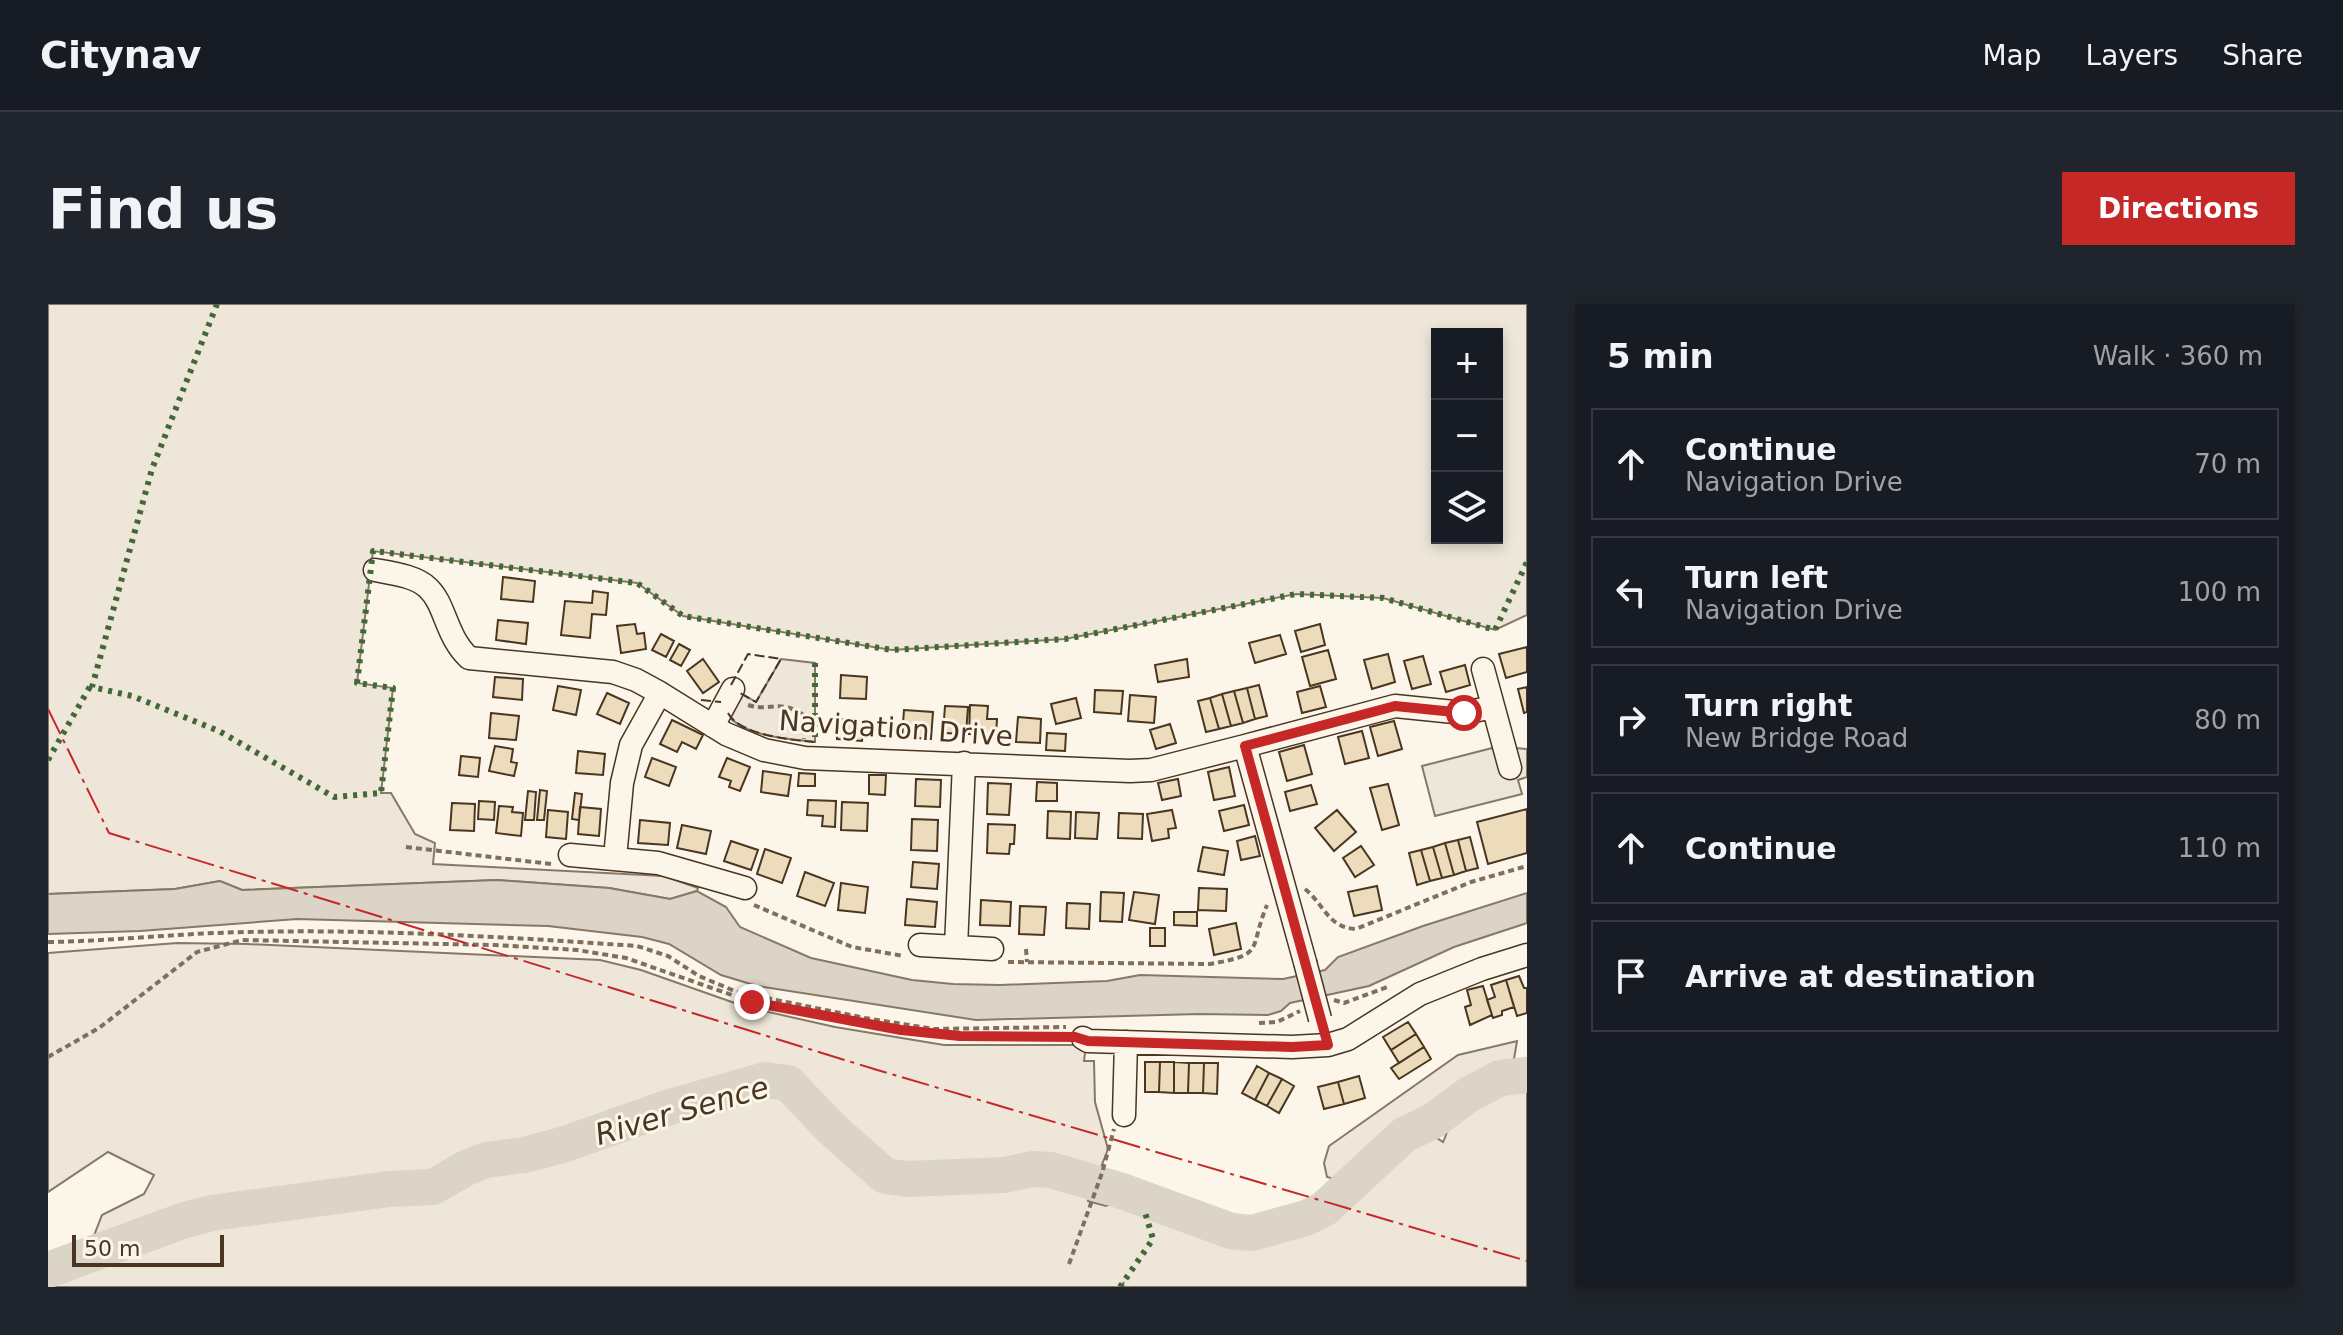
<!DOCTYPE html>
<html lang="en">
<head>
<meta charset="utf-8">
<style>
	:root { --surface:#171b24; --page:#20242c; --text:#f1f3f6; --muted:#9ea1a6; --line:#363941; --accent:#c62828 }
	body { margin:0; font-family:"DejaVu Sans",sans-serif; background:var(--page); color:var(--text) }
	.controls { position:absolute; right:24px; top:24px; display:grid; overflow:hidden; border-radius:0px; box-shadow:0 4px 12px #0003 }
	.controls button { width:72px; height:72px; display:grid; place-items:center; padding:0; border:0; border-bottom:2px solid var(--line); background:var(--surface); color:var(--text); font:40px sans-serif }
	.scale { position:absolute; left:24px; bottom:20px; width:152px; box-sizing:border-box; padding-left:8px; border:4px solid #4a3520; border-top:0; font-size:22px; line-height:28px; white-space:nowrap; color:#4a3520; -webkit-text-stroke:6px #fbf6e9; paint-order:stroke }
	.stop { position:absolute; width:24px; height:24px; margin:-18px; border:6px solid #c62828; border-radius:50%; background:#fff }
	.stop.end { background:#c62828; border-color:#fff; box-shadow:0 2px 8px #0008 }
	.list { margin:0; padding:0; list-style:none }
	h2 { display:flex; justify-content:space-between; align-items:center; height:104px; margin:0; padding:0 32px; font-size:34px }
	h2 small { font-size:26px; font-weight:400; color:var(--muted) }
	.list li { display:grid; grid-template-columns:52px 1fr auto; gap:24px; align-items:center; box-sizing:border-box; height:112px; margin:0 16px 16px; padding:0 16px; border:2px solid var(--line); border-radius:0px }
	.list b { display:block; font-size:30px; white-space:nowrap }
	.list p { margin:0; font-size:26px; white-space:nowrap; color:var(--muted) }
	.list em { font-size:26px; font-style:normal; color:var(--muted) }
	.icon { flex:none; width:44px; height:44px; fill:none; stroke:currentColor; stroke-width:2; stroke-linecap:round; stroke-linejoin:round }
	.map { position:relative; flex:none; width:1479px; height:983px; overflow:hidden; border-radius:0px }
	header { display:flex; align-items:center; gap:48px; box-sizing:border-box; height:112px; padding:0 40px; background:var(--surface); border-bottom:2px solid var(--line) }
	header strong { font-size:38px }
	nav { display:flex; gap:44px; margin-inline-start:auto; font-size:28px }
	.intro { display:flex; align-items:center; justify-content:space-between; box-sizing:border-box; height:192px; padding:0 48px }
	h1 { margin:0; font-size:56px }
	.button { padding:20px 36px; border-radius:0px; background:var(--accent); color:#fff; font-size:28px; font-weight:700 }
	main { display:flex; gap:48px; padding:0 48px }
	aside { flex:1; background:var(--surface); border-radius:0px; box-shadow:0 4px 12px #0003 }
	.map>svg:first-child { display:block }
</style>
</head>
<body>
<header>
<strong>Citynav</strong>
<nav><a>Map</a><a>Layers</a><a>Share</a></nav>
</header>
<div class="intro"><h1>Find us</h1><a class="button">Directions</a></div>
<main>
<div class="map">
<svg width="1479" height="983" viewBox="0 0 1479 983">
	<rect width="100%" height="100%" fill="#fbf6e9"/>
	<!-- green -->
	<path fill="#ede6d9" stroke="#887966" stroke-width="2" fill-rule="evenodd" d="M0 0H1479V311L1447 326 1335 294 1248 290 1017 335 844 346 635 312 589 279 325 247 309 379 345 384 333 489H343L367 530 387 539 385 560 616 572 650 584 649 587 622 595 561 584 449 576 194 586 172 577 127 585 0 590ZM1389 30H1449V234H1389Z
		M733 355 767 359V438C740 435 699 433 679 411L689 387 708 398Z
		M129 639 199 640 552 656 593 666 698 703 787 723 896 741H1038L1036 757H1046L1047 798 1060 845 1040 897 1058 902 1071 895C1123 914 1155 949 1215 940 1226 939 1238 931 1249 927 1261 922 1279 918 1288 908 1320 874 1334 847 1380 828L1395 838C1399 830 1401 819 1406 813 1419 797 1459 781 1479 785V983H1074L1076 978 1072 983H0V976L24 966 33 965 54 911 96 890 106 871 60 848 0 888V649Z
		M1469 737 1466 755 1418 780 1333 833 1290 876 1279 873 1276 859 1281 842 1410 751Z"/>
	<!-- parking -->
	<path fill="#ede7d9" stroke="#887966" stroke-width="2" d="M1464 439 1468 444 1479 445V473L1470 476 1474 490 1387 512 1374 462Z"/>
	<!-- water -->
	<path fill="#dcd4c6" stroke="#887966" stroke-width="2" d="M449 576 561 584 622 595 649 587 678 603 692 623 763 654 864 676 905 680 952 681 1059 677 1092 671 1235 675 1277 666 1290 653 1375 622 1479 589V619L1406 643 1321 682 1242 699 1233 707 1220 711 1151 710 928 716 709 682 673 671 621 640 594 633 500 622 249 615 92 627 0 630V590L127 585 172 577 194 586Z"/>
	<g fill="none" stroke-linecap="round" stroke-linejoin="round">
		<!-- river -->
		<path stroke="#dcd4c6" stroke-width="36" d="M0 966 137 916 164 909 341 885 385 883 418 864 438 856 476 851 514 841 622 803 717 776 740 779 784 825 837 872 860 875 957 871 984 865 1003 866 1071 886 1183 927 1204 929 1258 914 1276 905 1356 831 1385 817 1420 791 1452 774 1479 771"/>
	</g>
	<!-- building -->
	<path fill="#ecdcbc" stroke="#4a3520" stroke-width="2" d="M455 273 487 277 485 298 453 295Z
		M545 287 560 289 558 311 544 310 542 334 513 331 517 297 544 299Z
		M450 316 480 319 478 340 448 336Z
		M587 320 589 330 596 329 598 345 573 349 569 322Z
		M1272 320 1277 341 1253 348 1247 327Z
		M613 330 626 337 618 353 604 346Z
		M1232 331 1238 350 1207 359 1201 339Z
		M631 340 642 346 633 362 622 356Z
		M1479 343V368L1458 374 1451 350Z
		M1280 346 1288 375 1262 382 1254 353Z
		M1340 350 1347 378 1324 385 1316 356Z
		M1375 352 1383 380 1364 385 1356 357Z
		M655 355 671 378 655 389 639 367Z
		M1139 355 1141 373 1110 378 1107 361Z
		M1417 361 1422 381 1398 388 1392 368Z
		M793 371 819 373 818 395 792 394Z
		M447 373 475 375 474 396 445 393Z
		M1211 381 1219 412 1207 415 1199 384Z
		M510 382 533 386 528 411 505 406Z
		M1272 382 1278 403 1254 409 1249 388Z
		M1479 383V408L1476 409 1470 385Z
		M1199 384 1207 415 1195 419 1186 387Z
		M1047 386 1075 387 1073 410 1046 408Z
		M1186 387 1195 419 1183 422 1174 390Z
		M559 389 581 399 572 420 549 410Z
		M1174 390 1183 422 1171 425 1162 394Z
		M1082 391 1108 393 1106 419 1080 417Z
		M1028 394 1033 414 1008 420 1003 400Z
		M1162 394 1171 425 1158 428 1150 397Z
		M922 401 940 402 939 415H949L948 431 921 430Z
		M897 402 920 403 918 430 895 429Z
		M856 406 885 408 883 435 854 433Z
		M443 409 471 412 468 436 441 434Z
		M970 413 993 415 992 439 968 438Z
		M790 415 816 417 814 437 789 435Z
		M624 416 655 431 648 445 634 438 629 448 612 440Z
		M1346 417 1354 445 1330 452 1322 423Z
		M1122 420 1128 439 1108 445 1102 426Z
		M1314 427 1321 454 1297 460 1290 433Z
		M999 429 1018 430 1017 447 998 446Z
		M1256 441 1264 470 1239 477 1231 448Z
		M447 442 465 445 463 458 469 459 466 472 441 467Z
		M530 447 557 450 555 471 528 469Z
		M413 452 432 454 430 473 411 471Z
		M604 454 628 463 621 482 597 473Z
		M679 454 702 463 692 487 681 483 683 477 671 473Z
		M1181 463 1187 492 1166 496 1160 468Z
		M715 467 743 471 740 492 713 488Z
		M751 469 767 470V482H750Z
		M821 471H838L837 491 821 490Z
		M868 475 893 476 892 503 867 502Z
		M1130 475 1133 492 1114 496 1110 479Z
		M989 478 1009 479V497H988Z
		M940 479 963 480 961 511 939 510Z
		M1340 480 1351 521 1334 526 1322 484Z
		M1263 481 1269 500 1242 507 1237 488Z
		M492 486 499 487 496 516H489Z
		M480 487 488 488 486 516H477Z
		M527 489 534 490 531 516 524 515Z
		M760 496 788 497 787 523 774 522 775 512 759 511Z
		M431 497 447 498 446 516 430 515Z
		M794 498 820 499 819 527 793 526Z
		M404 499 427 500 426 527 402 526Z
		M1196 501 1201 521 1176 527 1171 507Z
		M451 502 465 503 464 508 475 509 473 532 448 529Z
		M532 503 553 505 551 532 530 530Z
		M1479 505V549L1440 560 1429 518Z
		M500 506 520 508 518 535 498 533Z
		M1124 506 1128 524 1120 525 1121 534 1104 537 1099 510Z
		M1289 506 1308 528 1286 547 1267 524Z
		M1000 507 1023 508 1022 535 999 534Z
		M1028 508 1051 509 1049 535 1027 534Z
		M1071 509 1095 510 1094 535 1070 534Z
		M864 515 890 516 889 547 863 546Z
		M592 516 622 519 620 541 590 539Z
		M940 520 967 521 966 540H962L961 550 939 549Z
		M634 521 663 527 658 550 629 544Z
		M1207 532 1212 552 1193 556 1189 537Z
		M1422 533 1430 564 1418 567 1410 536Z
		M1410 536 1418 567 1406 571 1397 539Z
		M683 537 710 546 703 566 676 557Z
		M1397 539 1406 571 1394 574 1385 543Z
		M1313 542 1326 561 1307 573 1295 554Z
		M1155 543 1180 547 1176 571 1150 567Z
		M1385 543 1394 574 1382 577 1373 546Z
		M717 545 743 554 734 579 709 570Z
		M1373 546 1382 577 1369 581 1361 549Z
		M865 558 891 560 889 585 863 583Z
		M757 568 786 579 777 602 749 592Z
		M793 579 820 583 817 609 790 606Z
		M1329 582 1334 606 1306 612 1300 588Z
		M1151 584 1179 585 1178 607 1150 606Z
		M1053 588 1076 589 1074 618 1052 617Z
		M1086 588 1111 591 1107 620 1081 616Z
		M859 595 889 598 887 623 857 621Z
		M933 596 963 598 962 622 932 621Z
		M1019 599 1042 600 1041 625 1018 624Z
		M972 602 998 603 996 631 971 630Z
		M1126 608H1149V622L1126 621Z
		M1188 619 1193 645 1166 651 1161 625Z
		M1102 624H1117V642H1102Z
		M1471 672 1476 684H1479V709L1469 712 1458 676Z
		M1458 676 1466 703 1454 707V711L1445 714 1439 696 1447 693 1443 681Z
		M1435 682 1444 711 1422 721 1417 703 1423 701 1419 686Z
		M1360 718 1368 730 1343 746 1335 733Z
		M1368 730 1376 743 1351 759 1343 746Z
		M1376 743 1383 755 1351 775 1343 764Z
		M1097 758H1112L1111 788H1097Z
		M1112 758H1126V789L1111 788Z
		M1126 758 1141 759 1140 789H1126Z
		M1141 759H1156L1155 789H1140Z
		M1156 759H1170L1169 790 1155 789Z
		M1209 762 1221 769 1207 796 1194 789Z
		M1221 769 1234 775 1219 802 1207 796Z
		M1311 772 1317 794 1296 800 1290 778Z
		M1234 775 1246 782 1231 809 1219 802Z
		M1290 778 1296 800 1276 805 1270 783Z"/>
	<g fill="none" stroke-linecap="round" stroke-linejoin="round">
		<!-- minor casing -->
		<g stroke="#4a3520" stroke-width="25">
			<path id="minor" d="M327 266C343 269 368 272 380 284 398 301 397 331 421 354L565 368 588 376 612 389 678 430 716 446 757 454 1082 467 1103 466 1197 442
				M1435 365 1462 464
				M665 422 685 385
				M522 551 610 559 697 584
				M567 554 574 479 583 441 612 389
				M872 641 944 645
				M908 643 916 459
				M1257 658 1197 442 1347 402 1416 409 1445 403
				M1035 734 1040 737 1244 743 1280 741 1300 735 1372 690 1434 665 1479 651
				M1076 811 1078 738"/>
		</g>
		<!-- path -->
		<path stroke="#7f6f5c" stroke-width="4" stroke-dasharray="6 4" stroke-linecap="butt" d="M700 401C722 408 731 395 754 410L756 435
			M358 543 503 560
			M1257 585C1276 600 1280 624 1308 625L1423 578 1479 562
			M706 601 804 643 856 652
			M0 638C67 637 133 629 200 628 330 625 459 633 589 642L620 652 651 672 689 688 817 714 886 725 1018 723
			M978 645 979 658
			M960 658 1162 660C1219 650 1200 646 1219 601
			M1286 696 1296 699 1342 682
			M1211 719 1229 718 1252 707
			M0 753 51 724 149 648 194 636 447 641 529 646 578 654 704 698 853 726 912 732 1015 733
			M1021 960 1054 869 1066 825"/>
		<!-- minor -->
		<use href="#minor" stroke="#fbf6e9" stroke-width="22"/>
		<!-- minor-bridge casing -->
		<g stroke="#4a3520" stroke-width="25" stroke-linecap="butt">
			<path id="minor-bridge" d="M1257 658 1272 715"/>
		</g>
		<!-- minor-bridge -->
		<use href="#minor-bridge" stroke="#fbf6e9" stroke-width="22"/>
		<!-- hedge -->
		<path stroke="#436837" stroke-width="6" stroke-dasharray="4 6" stroke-linecap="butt" d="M169 0 104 165 44 383 84 392 171 427 286 493 333 489 345 384 309 379 325 247 589 279 635 312 844 346 1017 335 1248 290 1335 294 1447 326 1479 258
			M767 359V438
			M0 456 44 379
			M1072 983 1105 935 1096 905"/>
		<!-- fence -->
		<path stroke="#4a3520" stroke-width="2" stroke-dasharray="10 4" stroke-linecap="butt" d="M683 381 700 350 733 355 708 398 690 388
			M653 396 673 398
			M680 409C691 431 744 436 767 438"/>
		<!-- power -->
		<path stroke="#c62828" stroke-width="2" stroke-dasharray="28 6 4 6" stroke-linecap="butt" d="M0 405 61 529 826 765 1479 957"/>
	</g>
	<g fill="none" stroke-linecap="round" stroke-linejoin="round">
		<!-- route -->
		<path stroke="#c62828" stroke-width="10" d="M704 698 853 726 912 732 1027 733 1040 737 1244 743 1280 741 1197 442 1347 402 1416 409"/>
	</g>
	<g text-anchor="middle" stroke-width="6" stroke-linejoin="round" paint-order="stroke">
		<!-- street labels -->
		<g font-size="28" fill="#4a3520" stroke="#fbf6e9">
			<text transform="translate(848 424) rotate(4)" y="10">Navigation Drive</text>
		</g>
		<!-- water labels -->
		<g font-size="30" font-style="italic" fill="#4a3520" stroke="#fbf6e9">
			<text transform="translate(634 807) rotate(-16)" y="10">River Sence</text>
		</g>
	</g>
</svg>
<div class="controls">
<button>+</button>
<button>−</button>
<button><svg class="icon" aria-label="layers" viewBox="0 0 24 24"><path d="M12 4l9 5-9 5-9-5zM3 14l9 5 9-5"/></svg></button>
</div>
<div class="scale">50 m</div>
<div class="stop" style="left:1416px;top:409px"></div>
<div class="stop end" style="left:704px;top:698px"></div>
</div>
<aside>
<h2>5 min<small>Walk · 360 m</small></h2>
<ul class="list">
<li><svg class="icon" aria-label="ahead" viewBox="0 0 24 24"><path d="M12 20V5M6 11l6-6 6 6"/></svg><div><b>Continue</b><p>Navigation Drive</p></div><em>70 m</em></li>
<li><svg class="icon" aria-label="left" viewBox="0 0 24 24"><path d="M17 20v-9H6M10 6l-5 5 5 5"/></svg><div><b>Turn left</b><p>Navigation Drive</p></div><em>100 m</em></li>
<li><svg class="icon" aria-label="right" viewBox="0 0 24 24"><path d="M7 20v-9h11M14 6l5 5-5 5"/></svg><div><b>Turn right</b><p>New Bridge Road</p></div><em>80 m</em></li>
<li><svg class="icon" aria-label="ahead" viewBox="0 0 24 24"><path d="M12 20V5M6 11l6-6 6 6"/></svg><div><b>Continue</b></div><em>110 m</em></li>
<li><svg class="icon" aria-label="arrive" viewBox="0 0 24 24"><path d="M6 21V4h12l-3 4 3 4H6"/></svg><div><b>Arrive at destination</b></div></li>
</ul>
</aside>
</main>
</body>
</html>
